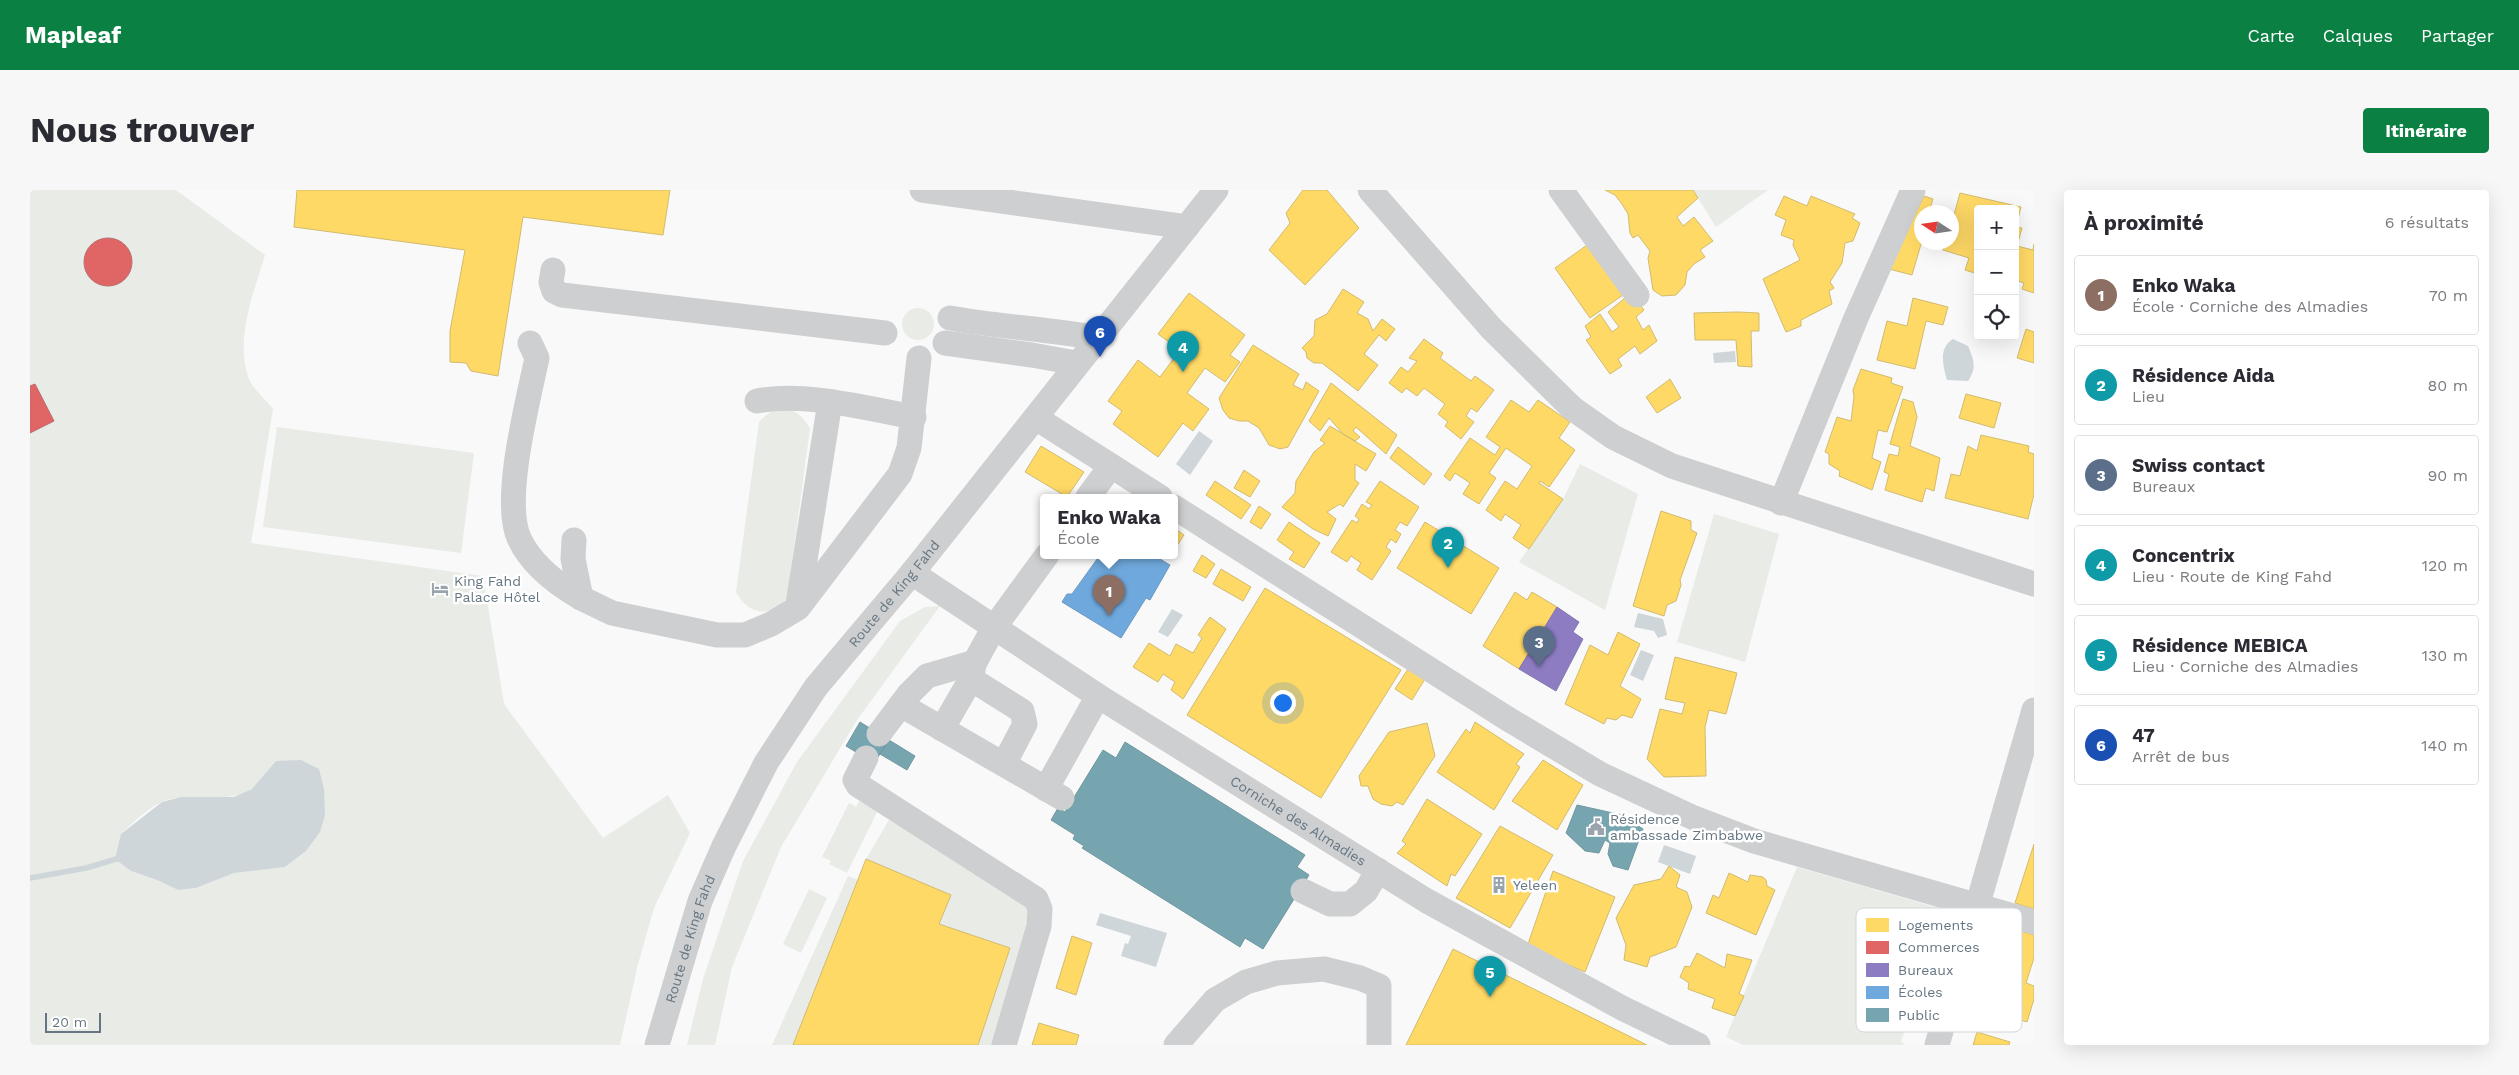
<!DOCTYPE html>
<html lang="fr">
<head>
<meta charset="utf-8">
<style>
	:root { --surface:#fff; --page:#f7f7f7; --text:#2b2b33; --muted:#7c7c81; --line:#e1e1e2; --accent:#0b8043 }
	body { margin:0; font-family:"Work Sans",sans-serif; background:var(--page); color:var(--text) }
	.controls { position:absolute; right:15px; top:15px; display:grid; overflow:hidden; border-radius:5px; box-shadow:0 5px 20px #0002 }
	.controls button { width:45px; height:45px; display:grid; place-items:center; padding:0; border:0; border-bottom:1px solid var(--line); background:var(--surface); color:var(--text); font:25px sans-serif }
	.compass { position:absolute; left:1884px; top:15px; width:45px; height:45px; border-radius:50%; background:var(--surface); box-shadow:0 5px 20px #0002; rotate:282deg }
	.scale { position:absolute; left:15px; bottom:12px; width:56px; box-sizing:border-box; padding-left:5px; border:2px solid #657683; border-top:0; font-size:14px; line-height:18px; white-space:nowrap; color:#657683; -webkit-text-stroke:4px #fff; paint-order:stroke }
	.you { position:absolute; left:1252px; top:512px; width:18px; height:18px; margin:-12px; border:4px solid #fff; border-radius:50%; background:#1a73e8; box-shadow:0 0 0 8px #1a73e833 }
	.badge { display:grid; place-items:center; width:32px; height:32px; border-radius:50%; background:var(--accent); color:#fff; font-size:16px; font-weight:700 }
	.pin { position:absolute; translate:-50% -41px; filter:drop-shadow(0 1px 2px #0008) }
	.pin::after { content:''; position:absolute; top:26px; width:18px; height:15px; background:inherit; clip-path:polygon(0 0,100% 0,50% 100%) }
	.popup { position:absolute; left:1010px; top:304px; width:138px; height:65px; box-sizing:border-box; display:grid; place-content:center; border-radius:5px; background:var(--surface); filter:drop-shadow(0 1px 4px #0005); font-size:16px; white-space:nowrap; color:var(--muted) }
	.popup b { font-size:19px; color:var(--text) }
	.popup::after { content:''; position:absolute; left:50%; top:100%; margin-left:-10px; border:10px solid transparent; border-top-color:var(--surface) }
	.list { margin:0; padding:0; list-style:none }
	h2 { display:flex; justify-content:space-between; align-items:center; height:65px; margin:0; padding:0 20px; font-size:21px }
	h2 small { font-size:16px; font-weight:400; color:var(--muted) }
	.list li { display:grid; grid-template-columns:32px 1fr auto; gap:15px; align-items:center; box-sizing:border-box; height:80px; margin:0 10px 10px; padding:0 10px; border:1px solid var(--line); border-radius:5px }
	.list b { display:block; font-size:19px; white-space:nowrap }
	.list p { margin:0; font-size:16px; white-space:nowrap; color:var(--muted) }
	.list em { font-size:16px; font-style:normal; color:var(--muted) }
	.icon { flex:none; width:28px; height:28px; fill:none; stroke:currentColor; stroke-width:2; stroke-linecap:round; stroke-linejoin:round }
	.map { position:relative; flex:none; width:2004px; height:855px; overflow:hidden; border-radius:5px }
	header { display:flex; align-items:center; gap:30px; box-sizing:border-box; height:70px; padding:0 25px; background:var(--accent); color:#fff }
	header strong { font-size:24px }
	nav { display:flex; gap:28px; margin-inline-start:auto; font-size:18px }
	.intro { display:flex; align-items:center; justify-content:space-between; box-sizing:border-box; height:120px; padding:0 30px }
	h1 { margin:0; font-size:35px }
	.button { padding:12px 22px; border-radius:5px; background:var(--accent); color:#fff; font-size:18px; font-weight:700 }
	main { display:flex; gap:30px; padding:0 30px }
	aside { flex:1; background:var(--surface); border-radius:5px; box-shadow:0 5px 20px #0002 }
	.map>svg:first-child { display:block }
</style>
</head>
<body>
<header>
<strong>Mapleaf</strong>
<nav><a>Carte</a><a>Calques</a><a>Partager</a></nav>
</header>
<div class="intro"><h1>Nous trouver</h1><a class="button">Itinéraire</a></div>
<main>
<div class="map">
<svg width="2004" height="855" viewBox="0 0 2004 855">
	<rect width="100%" height="100%" fill="#f9f9f9"/>
	<!-- green -->
	<path fill="#e8ebe6" fill-rule="evenodd" d="M0 0H146L235 65C224 102 204 150 219 189 223 199 236 210 243 219L221 353 453 386 474 514 573 648 638 605 660 643 624 718 608 774 590 855H0ZM246 571 290 642 276 661 255 677 204 683 166 698 148 700 127 690 101 681 91 644C103 633 118 617 134 611 161 601 195 615 220 600 230 594 239 580 246 571Z
		M1663 0H1738L1686 37Z
		M872 134a16 16 0 1 1 32 0a16 16 0 1 1-32 0Z
		M757 218C769 223 774 228 780 239L757 409C740 428 718 425 706 402L729 232C737 223 744 219 757 218Z
		M247 237 444 263 431 363 233 337Z
		M1550 274 1608 304 1575 420 1489 372 1533 309Z
		M1684 324 1749 344 1715 472 1647 452Z
		M910 416 827 530 751 657 702 777 685 855H657L673 789 713 671 767 572 870 431 895 417Z
		M829 611 848 620 817 683 799 674 801 671 792 667 819 613 826 617Z
		M859 630 995 711 1001 721 962 855H742L818 686 828 690 836 669Z
		M1767 677 1908 718 1910 744 1879 839 1875 840 1871 851 1875 855H1713L1696 847Z
		M779 699 797 708 771 763 753 754Z"/>
	<!-- water -->
	<path fill="#ced6d9" d="M1923 149 1938 156C1944 170 1947 178 1938 191L1917 190C1913 176 1908 158 1923 149Z
		M1705 161 1706 172 1684 173 1683 163Z
		M1169 241 1183 251 1160 285 1146 274Z
		M1142 419 1153 425 1138 447 1128 442Z
		M1608 423 1633 429 1637 445 1628 448 1624 441 1604 437Z
		M1611 460 1624 465 1613 491 1600 485Z
		M271 570 289 579 294 599 295 625 290 642 276 661 255 677 204 683 166 698 148 700 127 690 101 681 85 669 91 644 132 612 151 607H204L222 599 246 571Z
		M1634 655 1666 666 1660 684 1628 672Z
		M1070 723 1137 743 1126 777 1091 766 1095 753 1098 754 1101 746 1066 735Z"/>
	<!-- homes -->
	<path fill="#ffd966" stroke="#d1bb6f" d="M267 0H640L633 45 493 27 468 186 441 181 436 173 420 172V141L435 60 264 37Z
		M1273 0H1297L1329 38 1275 95 1239 60 1260 33 1256 23Z
		M1575 0H1663L1668 8 1647 27 1653 36 1664 27 1683 51 1670 60 1675 67 1664 74 1657 82 1655 95 1646 105 1632 106 1623 100 1618 68 1620 61 1608 45 1603 48 1600 43 1598 24 1592 14 1585 5Z
		M1930 3 1991 17 1986 37 1992 38 1987 56 2003 60 2004 54V103L1992 99 1994 93 1985 90V19H1948V84L1935 80 1939 68 1913 60 1915 52H1922V32Z
		M1754 6 1777 16 1781 6 1825 24 1822 28 1830 33 1823 51 1815 53 1812 73 1800 92 1804 98 1799 101 1802 114 1771 130V136L1756 142 1733 89 1770 70 1763 55 1764 50 1751 45 1756 30 1745 25Z
		M1894 6 1903 9 1899 22H1892V51L1882 85 1859 79Z
		M1557 55 1593 105 1560 128 1525 78Z
		M1313 99 1334 112 1327 123 1338 129 1343 141 1352 129 1365 139 1356 151 1349 145 1334 164 1348 175 1328 201 1292 173H1284L1277 168 1276 162 1272 158 1284 146 1285 130 1297 124Z
		M1159 103 1215 145 1200 165 1210 172 1195 192 1175 178 1157 203 1179 219 1163 241 1153 233 1128 267 1083 234 1092 221 1078 211 1108 170 1130 187 1150 160 1128 144Z
		M1601 103 1614 120 1606 127 1613 140 1619 135 1627 151 1610 164 1605 156 1588 169 1592 176 1580 184 1556 150 1561 147 1555 136 1570 124 1582 142 1589 137 1578 122Z
		M1883 108 1918 117 1913 135 1896 131 1885 179 1847 170 1857 131 1877 136Z
		M1708 122 1729 123V141H1721L1722 177 1708 176 1706 150H1665L1664 123Z
		M1996 139 2004 142V173L1987 168Z
		M1394 149 1413 163 1410 168 1441 191 1445 186 1464 200 1447 222 1441 218 1436 226 1444 232 1431 249 1415 236 1418 232 1408 224 1415 214 1394 198 1387 206 1376 198 1372 203 1359 193 1371 177 1378 182 1387 171 1379 168Z
		M1223 155 1269 184 1263 195 1273 200 1276 192 1289 201 1258 257 1250 259 1239 255 1229 238 1218 231H1209L1199 228 1193 220 1189 208Z
		M1831 179 1862 188 1861 193 1873 197 1857 242 1848 240 1842 268 1851 272 1842 300 1809 286 1810 281 1799 274V264L1795 262 1807 227 1821 231 1824 207 1823 200Z
		M1640 189 1651 208 1627 223 1616 207Z
		M1301 193 1367 245 1356 264 1326 237 1323 241 1330 247 1325 251 1313 244 1299 228 1290 241 1279 231Z
		M1936 204 1971 213 1964 238 1929 228Z
		M1873 209 1883 212 1887 227 1880 256 1910 268 1904 301 1896 298 1892 312 1855 300 1859 284 1854 282 1859 264 1868 266 1870 257 1860 254Z
		M1481 210 1499 222 1508 210 1540 232 1529 248 1545 260 1519 297 1510 291 1509 293 1533 309 1499 359 1483 348 1491 335 1475 324 1471 331 1456 320 1475 291 1487 299 1502 276 1476 258 1459 283 1466 288 1449 314 1433 304 1440 293 1425 283 1420 291 1414 286 1440 248 1465 265 1470 257 1456 247Z
		M1300 236 1346 264 1336 281 1325 274V290L1329 293 1313 317 1310 314 1297 322 1306 329 1298 346 1283 339 1252 317 1265 303 1266 291 1284 262 1295 253 1290 250Z
		M1951 245 1999 256 1998 262 2004 264V304L1998 329 1915 308 1921 284 1930 286 1938 256 1947 261Z
		M1011 256 1054 282 1037 307 995 282Z
		M1368 257 1402 284 1394 295 1360 268Z
		M1214 280 1230 291 1220 307 1204 298Z
		M1185 291 1221 315 1211 329 1176 305Z
		M1350 291 1389 317 1377 336 1370 332 1365 340 1371 344 1366 353 1361 349 1356 357 1361 361 1342 390 1327 380 1331 373 1321 366 1317 372 1301 362 1322 330 1327 333 1329 329 1325 326 1332 314 1339 319 1342 315 1336 312Z
		M1229 316 1241 324 1231 339 1220 332Z
		M1631 321 1661 331V340L1667 343 1650 390 1651 395 1646 411 1637 415 1634 426 1603 416Z
		M1259 332 1290 353 1274 378 1259 369 1264 362 1247 350Z
		M1395 332 1469 378 1441 424 1367 378Z
		M1144 338 1154 345 1144 360Z
		M1172 365 1185 374 1176 388 1163 381Z
		M1191 379 1221 397 1213 411 1183 394Z
		M1235 398 1371 480 1291 608 1157 525Z
		M1485 402 1497 410 1502 402 1527 417 1489 479 1453 456Z
		M1180 427 1196 439 1153 509 1141 500 1145 492 1133 484 1128 492 1103 477 1119 453 1140 466 1146 454 1163 463 1172 448 1168 445Z
		M1588 442 1610 454 1590 496 1611 509 1602 528 1592 525 1586 530 1577 528 1574 534 1535 514 1560 455 1578 465Z
		M1645 467 1707 483 1696 524 1679 520 1675 537 1676 586 1634 587 1617 569 1630 519 1652 524 1655 513 1635 509Z
		M1378 479 1395 489 1382 510 1365 499Z
		M1445 532 1494 564 1486 574 1490 577 1464 620 1407 582 1436 539 1440 543Z
		M1397 533 1405 566 1373 615 1367 612 1362 616 1351 614 1343 609 1338 596H1331L1329 586 1359 542Z
		M1513 570 1553 595 1527 640 1482 611Z
		M1397 609 1452 644 1425 686 1421 684 1417 696 1367 663 1376 654 1372 651Z
		M1470 636 1523 665 1480 738 1426 708Z
		M2004 654V719L1985 713Z
		M836 669 921 705 909 734 980 758 948 855H763Z
		M1639 676 1650 685 1646 697 1657 702 1662 717 1646 757 1620 767 1617 777 1594 770 1596 755 1586 728 1604 695 1631 689Z
		M1523 681 1585 707 1555 782 1497 757Z
		M1699 683 1718 692 1720 685 1733 687 1736 690 1737 696 1745 700 1726 745 1676 723 1683 705 1689 708Z
		M1978 737 2004 745V768L1996 793 2004 796V809L1997 832 1951 818Z
		M1042 746 1062 753 1046 805 1026 798Z
		M1423 759 1617 855H1376Z
		M1667 763 1695 778 1697 764 1722 770 1709 804 1714 806 1705 826 1682 818 1685 809 1658 799 1659 793 1650 787 1655 776 1660 777Z
		M1880 809 1888 813 1879 839 1875 840 1869 838Z
		M1009 833 1049 845 1046 855H1002Z
		M1947 842 1980 852 1979 855H1943Z"/>
	<!-- shops -->
	<path fill="#e06666" stroke="#bb6b6f" d="M54 72a24 24 0 1 1 48 0a24 24 0 1 1-48 0Z
		M5 194 24 231 0 243V196Z"/>
	<!-- offices -->
	<path fill="#8e7cc3" stroke="#827ab0" d="M1527 417 1549 432 1543 442 1553 449 1526 501 1489 479Z"/>
	<!-- schools -->
	<path fill="#6fa8dc" stroke="#6c99c1" d="M1070 365H1123L1140 375 1120 410 1116 408 1091 448 1032 412 1037 404H1042Z"/>
	<!-- public -->
	<path fill="#76a5af" stroke="#7197a2" d="M830 532 859 550 844 573 816 556Z
		M859 550 885 566 877 580 850 564Z
		M1095 552 1275 665 1267 677 1279 685 1233 759 1215 748 1210 757 1052 658 1054 656 1043 649 1045 645 1021 630 1028 618 1035 622 1073 560 1086 568Z
		M1547 615 1592 625 1613 639 1598 680 1583 676 1578 664 1580 653 1575 650 1569 663 1555 661 1536 643Z"/>
	<g fill="none" stroke-linecap="round" stroke-linejoin="round">
		<!-- stream -->
		<path stroke="#ced6d9" stroke-width="5.5" d="M0 688 56 678 93 667"/>
		<!-- minor -->
		<g stroke="#cecfd0" stroke-width="25">
			<path d="M892 0 1157 37"/>
			<path d="M1340 0 1461 138 1542 218 1583 247 1642 276 2004 394"/>
			<path d="M1531 0 1607 105"/>
			<path d="M523 80 521 92 524 101 532 105 855 143"/>
			<path d="M920 128C969 137 1019 139 1068 148"/>
			<path d="M500 153 507 168C498 211 472 310 489 348 501 375 527 394 551 408"/>
			<path d="M915 153 1002 165 1046 173"/>
			<path d="M727 211C779 202 833 218 884 227"/>
			<path d="M1006 228 1130 307"/>
			<path d="M1058 307 1081 276"/>
			<path d="M1751 313 1826 128 1883 0"/>
			<path d="M1144 317 1478 529 1570 584 1664 628 1724 651 2004 732"/>
			<path d="M544 350 543 369 551 408 582 423 687 445H715L741 434 768 418 870 284 879 258 889 168"/>
			<path id="s1" d="M882 383 1068 506 1397 711 1592 818 1668 855"/>
			<path d="M768 414 800 212"/>
			<path d="M941 489 992 521 995 534 974 574"/>
			<path d="M871 515 1032 608"/>
			<path d="M912 539 941 489 944 475"/>
			<path d="M849 544 879 504 897 486 945 472 963 439 1017 365"/>
			<path d="M836 568 825 590 828 595 1006 709 1010 719 1009 736 974 855"/>
			<path d="M1016 599 1068 506"/>
			<path d="M1273 701 1300 714H1320L1336 701 1348 680"/>
			<path id="s2" d="M627 855 670 711 694 656 736 573 786 497 882 383 1186 0"/>
			<path d="M1146 855 1185 810 1216 792 1247 783 1294 779 1330 788 1349 796V855"/>
			<path d="M1907 855 2004 520"/>
		</g>
	</g>
	<!-- icons -->
	<defs>
		<g id="hotel-bare" transform="scale(1.35)"><path d="M-6-4.5h1.5V1H6V5H4.5V3h-9V5H-6ZM-4 0a1.8 1.8 0 1 1 3.6 0ZM.5 0V-2.5h3Q6-2.5 6 0Z" fill="#99a4ac" stroke="#fff" stroke-width="2.5" paint-order="stroke"/></g>
		<g id="civic-bare" transform="scale(1.35)"><path d="M-.6-6.5H3V-4.5H.6V-3L4-1V1h2V6H-6V1h2V-1L-.6-3ZM-1.2 2.5V6h2.4V2.5Z" fill="#99a4ac" stroke="#fff" stroke-width="2.5" paint-order="stroke"/></g>
		<g id="building-bare" transform="scale(1.35)"><path d="M-4-6H4V6H1V3H-1V6H-4ZM-2.5-4.3h1.7v1.8h-1.7ZM.8-4.3h1.7v1.8H.8ZM-2.5-1h1.7V.8h-1.7ZM.8-1h1.7V.8H.8Z" fill="#99a4ac" stroke="#fff" stroke-width="2.5" paint-order="stroke"/></g>
	</defs>
	<g fill-rule="evenodd">
		<use href="#hotel-bare" x="410" y="399"/>
		<use href="#civic-bare" x="1566" y="637"/>
		<use href="#building-bare" x="1469" y="695"/>
	</g>
	<g text-anchor="middle" stroke-width="5" stroke-linejoin="round" paint-order="stroke">
		<!-- poi labels -->
		<g font-size="14" fill="#657683" stroke="#fff" text-anchor="start">
			<text x="424" y="396">King Fahd<tspan x="424" dy="16">Palace Hôtel</tspan></text>
			<text x="1580" y="634">Résidence<tspan x="1580" dy="16">ambassade Zimbabwe</tspan></text>
			<text x="1483" y="700">Yeleen</text>
		</g>
		<!-- street labels -->
		<g font-size="14" fill="#657683" stroke="#fff">
			<text dy="5" stroke="none"><textPath href="#s2" startOffset="516">Route de King Fahd</textPath></text>
			<text dy="5" stroke="none"><textPath href="#s1" startOffset="459">Corniche des Almadies</textPath></text>
			<text dy="5" stroke="none"><textPath href="#s2" startOffset="111">Route de King Fahd</textPath></text>
		</g>
	</g>
	<!-- legend -->
	<rect x="1826" y="718" width="166" height="124" rx="8" fill="#fff" stroke="#d1d6da" stroke-width="1"/>
	<rect x="1836" y="728" width="23" height="14" fill="#ffd966"/>
	<rect x="1836" y="751" width="23" height="13" fill="#e06666"/>
	<rect x="1836" y="773" width="23" height="14" fill="#8e7cc3"/>
	<rect x="1836" y="796" width="23" height="13" fill="#6fa8dc"/>
	<rect x="1836" y="818" width="23" height="14" fill="#76a5af"/>
	<g font-size="14" fill="#657683">
		<text x="1868" y="740">Logements</text>
		<text x="1868" y="762">Commerces</text>
		<text x="1868" y="785">Bureaux</text>
		<text x="1868" y="807">Écoles</text>
		<text x="1868" y="830">Public</text>
	</g>
</svg>
<div class="controls">
<button>+</button>
<button>−</button>
<button><svg class="icon" aria-label="locate" viewBox="0 0 24 24"><circle cx="12" cy="12" r="6"/><path d="M12 2v4M12 18v4M2 12h4M18 12h4"/></svg></button>
</div>
<svg class="compass" viewBox="-18 -18 36 36"><path d="M0-13l5 13h-10z" fill="#e53935"/><path d="M0 13l5-13h-10z" fill="#7c7c81"/></svg>
<div class="scale">20 m</div>
<div class="you"></div>
<div class="pin badge" style="left:1079px;top:426px;background:#8d6e63">1</div>
<div class="popup"><b>Enko Waka</b>École</div>
<div class="pin badge" style="left:1418px;top:378px;background:#0f9aa8">2</div>
<div class="pin badge" style="left:1509px;top:477px;background:#5c6f8a">3</div>
<div class="pin badge" style="left:1153px;top:182px;background:#0f9aa8">4</div>
<div class="pin badge" style="left:1460px;top:807px;background:#0f9aa8">5</div>
<div class="pin badge" style="left:1070px;top:167px;background:#1a4fb4">6</div>
</div>
<aside>
<h2>À proximité<small>6 résultats</small></h2>
<ul class="list">
<li><span class="badge" style="background:#8d6e63">1</span><div><b>Enko Waka</b><p>École · Corniche des Almadies</p></div><em>70 m</em></li>
<li><span class="badge" style="background:#0f9aa8">2</span><div><b>Résidence Aida</b><p>Lieu</p></div><em>80 m</em></li>
<li><span class="badge" style="background:#5c6f8a">3</span><div><b>Swiss contact</b><p>Bureaux</p></div><em>90 m</em></li>
<li><span class="badge" style="background:#0f9aa8">4</span><div><b>Concentrix</b><p>Lieu · Route de King Fahd</p></div><em>120 m</em></li>
<li><span class="badge" style="background:#0f9aa8">5</span><div><b>Résidence MEBICA</b><p>Lieu · Corniche des Almadies</p></div><em>130 m</em></li>
<li><span class="badge" style="background:#1a4fb4">6</span><div><b>47</b><p>Arrêt de bus</p></div><em>140 m</em></li>
</ul>
</aside>
</main>
</body>
</html>
